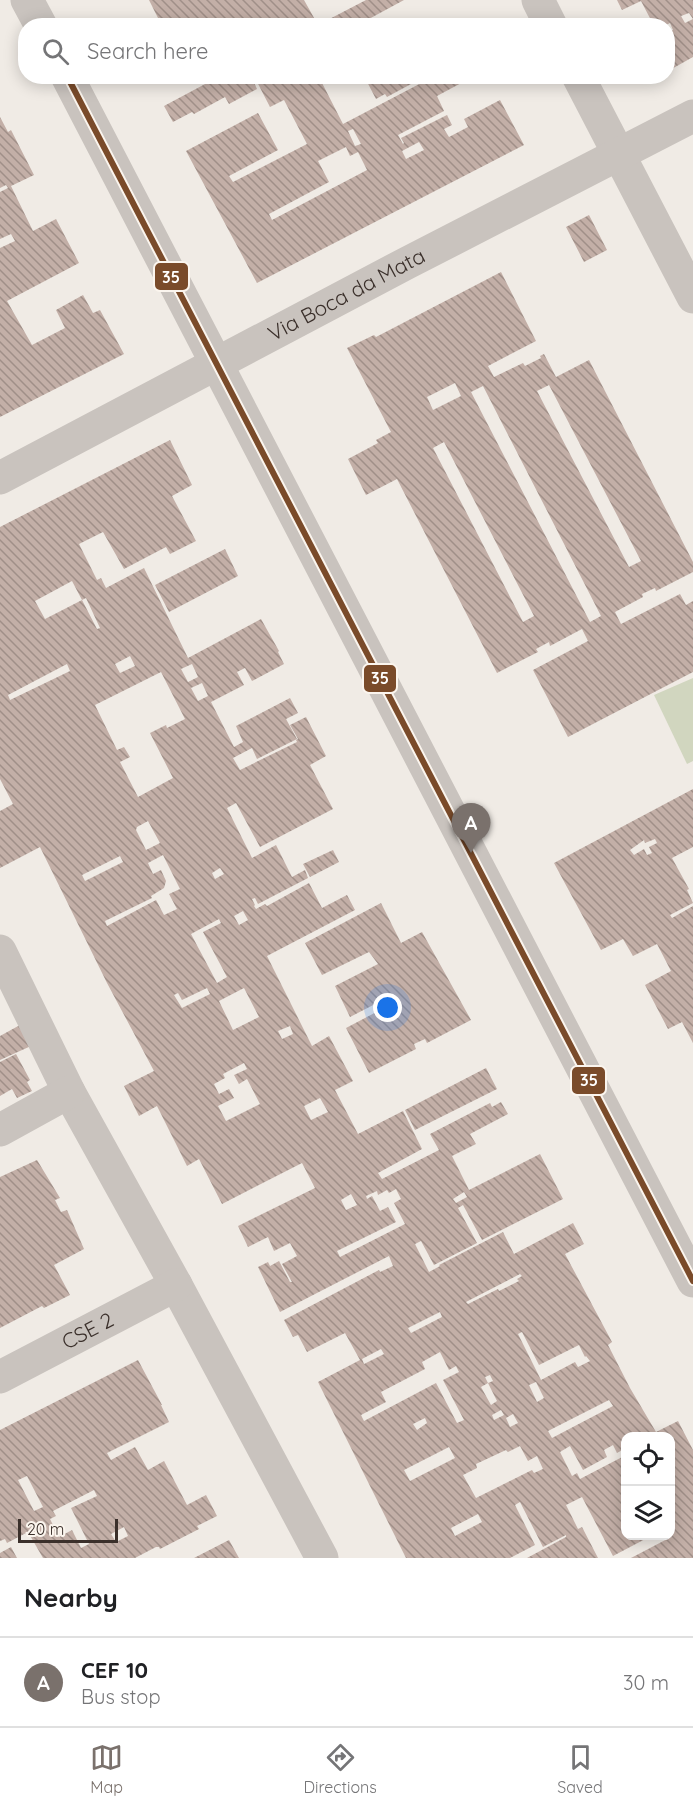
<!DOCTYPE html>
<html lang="en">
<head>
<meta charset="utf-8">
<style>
	:root { --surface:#fff; --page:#f2f2f2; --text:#202124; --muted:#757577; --line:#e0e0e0; --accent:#7a716c }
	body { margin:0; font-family:Quicksand,sans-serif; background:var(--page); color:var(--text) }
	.controls { position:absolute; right:18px; bottom:18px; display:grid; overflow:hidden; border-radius:12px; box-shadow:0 3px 15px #0003 }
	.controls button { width:54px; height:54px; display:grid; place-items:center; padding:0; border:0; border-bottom:2px solid var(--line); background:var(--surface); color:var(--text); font:30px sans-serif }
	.scale { position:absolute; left:18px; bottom:15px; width:100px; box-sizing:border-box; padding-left:6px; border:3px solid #3b302b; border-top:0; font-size:16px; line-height:21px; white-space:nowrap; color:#3b302b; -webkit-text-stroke:4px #fbf5ee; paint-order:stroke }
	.you { position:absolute; left:388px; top:1008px; width:21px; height:21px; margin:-15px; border:4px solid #fff; border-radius:50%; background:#1a73e8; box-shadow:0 0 0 9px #1a73e833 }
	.badge { display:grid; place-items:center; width:39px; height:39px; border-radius:50%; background:var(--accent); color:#fff; font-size:20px; font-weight:700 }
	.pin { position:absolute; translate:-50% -50px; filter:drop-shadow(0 2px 3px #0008) }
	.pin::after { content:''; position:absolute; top:32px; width:21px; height:18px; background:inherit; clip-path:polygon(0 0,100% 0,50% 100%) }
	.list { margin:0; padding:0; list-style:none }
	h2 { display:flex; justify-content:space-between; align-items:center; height:78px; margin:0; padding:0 24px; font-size:26px }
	h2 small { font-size:20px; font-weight:400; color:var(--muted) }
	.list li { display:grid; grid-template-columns:39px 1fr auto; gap:18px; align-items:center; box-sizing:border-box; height:90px; padding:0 24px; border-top:2px solid var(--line) }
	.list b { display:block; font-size:22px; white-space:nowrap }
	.list p { margin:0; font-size:20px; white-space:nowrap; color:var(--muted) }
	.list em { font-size:20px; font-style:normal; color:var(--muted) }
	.icon { flex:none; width:33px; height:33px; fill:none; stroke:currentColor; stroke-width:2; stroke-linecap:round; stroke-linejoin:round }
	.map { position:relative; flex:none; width:693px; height:1558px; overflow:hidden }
	.search { position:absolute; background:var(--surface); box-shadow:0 3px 15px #0003; left:18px; right:18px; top:18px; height:66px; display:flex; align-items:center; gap:15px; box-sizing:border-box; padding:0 21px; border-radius:24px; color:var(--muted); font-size:22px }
	.sheet { height:168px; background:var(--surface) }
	nav { display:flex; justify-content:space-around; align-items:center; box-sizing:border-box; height:84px; border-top:2px solid var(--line); background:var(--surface); font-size:16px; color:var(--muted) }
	nav a { display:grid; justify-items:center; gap:3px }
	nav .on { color:var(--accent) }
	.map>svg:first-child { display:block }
</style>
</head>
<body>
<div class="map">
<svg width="693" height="1558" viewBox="0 0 693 1558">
	<defs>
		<pattern id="building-back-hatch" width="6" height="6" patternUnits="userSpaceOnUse" patternTransform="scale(1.5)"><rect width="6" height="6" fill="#c3afa7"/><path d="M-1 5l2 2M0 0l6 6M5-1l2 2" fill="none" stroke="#a08f88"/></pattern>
	</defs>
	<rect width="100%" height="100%" fill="#f0ebe5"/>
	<!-- pitch -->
	<path fill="#d1d6bf" d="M693 678V761L687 764 654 695Z"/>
	<!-- building -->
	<path fill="url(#building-back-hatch)" fill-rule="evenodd" d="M149 0H304L318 25 366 0H404L356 26H162Z
		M617 0H693V57L668 71V33L673 30 670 23 664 26H645L652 22 641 1 622 10ZM689 13 693 19 685 23 681 16Z
		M220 76H251L257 89 229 104 225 97 194 114 192 112 173 122 164 106Z
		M254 76H330L321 81 343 124 425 81 424 77 387 97 385 94 376 99 364 76H463L465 81 437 96 444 111 398 135 403 144 404 143 401 138 447 115 452 125 444 129 449 137 468 127 464 119 500 100 524 145 257 283 186 151 258 113 278 150 229 176 233 182 307 144 284 100 270 107ZM353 129 361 144 355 146 348 131ZM419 142 424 150 406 159 402 151ZM346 147 350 156 358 152 367 170 272 220 269 214 329 182 318 161Z
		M0 117 8 132 11 130 34 175 11 186 33 231 56 219 79 263 7 301 32 345 65 328 56 310 83 295 93 313 100 310 124 354 0 417V248L15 241 11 234 0 239V192L8 188 6 185 0 188Z
		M589 215 607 250 584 262 566 227Z
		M501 272 536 341 488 366 494 377 523 363 525 366 541 358 540 356 544 354 556 377 589 360 693 562V572L656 591 655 588 642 594 643 597 615 612 621 624 680 594 686 605 693 601V672L568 737 533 670 588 641 582 629 550 646 549 642 536 649 538 652 497 673 397 479 366 495 348 459 378 443 376 440 391 432 347 348 374 335 376 337ZM455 383 461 396 433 410 427 397ZM549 385 641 561 629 567 537 391ZM483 386 601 616 590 622 471 392ZM444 442 534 616 523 622 433 448Z
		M170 440 192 485 172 496 196 541 170 554 166 547 124 569 103 532 79 544 97 580 101 578 106 588 144 568 188 658 261 619 279 651 278 652 284 664 252 681 245 668 237 672 244 685 211 702 234 747 243 742 236 726 290 698 298 713 286 719 297 739 257 759 252 748 233 758 240 770 297 742 296 740 298 739 290 725 306 717 326 756 310 765 333 809 260 847 236 803 227 808 252 858 276 845 292 877 305 870 308 878 258 904 255 898 252 899 255 905 254 906 256 909 265 904 267 906 309 883 322 908 347 895 355 910 267 956 312 1046 329 1036 353 1081 335 1090 358 1134 403 1111 422 1149 378 1173 382 1179 439 1150 430 1134 490 1103 492 1107 501 1102 508 1114 470 1134 476 1144 452 1156 469 1190 540 1154 563 1199 482 1240 463 1205 458 1208 477 1243 434 1265 421 1241 415 1244 429 1272 440 1266 439 1265 503 1232 514 1254 573 1223 584 1244 565 1254 612 1342 608 1345 630 1388 656 1432 678 1421 693 1450V1558H631L671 1537 670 1436H626V1448L617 1453 613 1445 604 1450 607 1457 583 1470 570 1446 560 1452 572 1476 577 1473 580 1479 626 1455V1536H651L613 1556 582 1497 566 1505 578 1529 582 1527 598 1558H527L566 1537V1535L543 1547 520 1502 515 1505 535 1545 510 1558H406L318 1382 360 1360 345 1333 307 1352 298 1335 293 1337 284 1320 379 1270 380 1272 393 1266 389 1256 280 1312 258 1267 268 1262 270 1266 279 1261 290 1282H292L282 1264 297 1256 290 1243 274 1251 268 1237 248 1247 238 1226 315 1188 302 1163 222 1204 199 1159 187 1166 157 1106 139 1116 124 1086 154 1071 107 983 40 847 0 868V811L13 804 0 779V527ZM72 581 82 600 86 598 100 628 97 629 82 600 45 619 35 601ZM130 656 135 666 120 673 115 664ZM67 664 70 671 10 700 8 695ZM192 664 198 677 188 682 181 669ZM161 672 185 719 167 728 166 725 150 733 173 778 138 797 120 762 130 757 124 747 117 750 95 705ZM202 683 208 696 198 701 191 688ZM148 821 160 843 146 850 136 830 137 827ZM163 855 180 889 169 894 177 909 164 915 156 900 107 926 105 921 152 898 151 896 164 888 166 881 161 870 153 874 148 863ZM120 856 123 862 85 881 82 875ZM220 868 224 874 215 879 212 873ZM243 911 248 920 239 925 234 916ZM219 919 221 923 203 932 227 977 217 983 191 934ZM207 988 210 994 182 1008 174 995 178 993 182 1000ZM244 988 259 1017 233 1030 219 1001ZM290 1026 293 1034 282 1039 278 1031ZM244 1063 247 1069 234 1075 239 1084 247 1079 260 1104 226 1121 218 1106 234 1098 229 1089 219 1094 214 1084 225 1078 223 1074ZM320 1098 328 1112 311 1120 304 1106ZM396 1189 401 1199 394 1203 405 1224 340 1257 337 1251 396 1222 388 1207 380 1211 372 1196 367 1199 366 1196 377 1191 378 1195 387 1190 389 1193ZM464 1192 467 1197 456 1203 453 1199ZM351 1194 357 1205 346 1210 341 1200ZM520 1274 522 1276 517 1279 519 1281 499 1291 498 1289 468 1304 466 1302ZM440 1312 442 1317 411 1333 408 1328ZM522 1332 539 1365 579 1345 585 1357 586 1356 590 1361 578 1367 575 1362 541 1380 518 1334ZM381 1349 384 1354 364 1364 362 1359ZM440 1352 449 1370 456 1366 459 1372 443 1380 464 1420 457 1423 436 1383 364 1421 361 1415 386 1402 381 1392 425 1369 422 1362ZM490 1375 493 1381 488 1383 497 1401 491 1405 481 1387 488 1383 485 1377ZM536 1382 544 1398 537 1402 529 1385ZM609 1400 613 1406 552 1438 548 1431ZM501 1410 504 1415 494 1420 492 1415ZM513 1414 518 1423 510 1427 506 1418ZM425 1418 427 1423 417 1430 413 1424ZM520 1446 528 1461 537 1456 543 1469 534 1473 532 1470 476 1498 463 1475 477 1468 476 1464 506 1450 508 1452ZM449 1447 455 1458 410 1481 404 1470ZM478 1514 482 1522 455 1536 451 1528Z
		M225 549 238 576 169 612 155 585Z
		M693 789V847L672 858 689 889 687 890 693 903 670 915 672 918 693 906V1043L682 1022 668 1029 645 985 671 971 657 944 633 956 623 939 601 950 554 863ZM655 839 657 843 649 847 652 853 647 855 644 849 634 855 630 850 644 840 645 843Z
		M333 850 339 862 310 877 303 864Z
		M381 903 401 943 422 932 471 1020 427 1043 425 1039 414 1044 416 1049 369 1073 346 1028 384 1008 381 1001 350 1017 335 986 378 964 369 952 322 975 305 943Z
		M20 1025 31 1046 0 1060V1036Z
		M16 1054 30 1080 27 1082 32 1091 17 1098 12 1089 0 1096V1062Z
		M486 1068 497 1089 415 1130 405 1110Z
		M37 1160 60 1198 55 1200 61 1212 67 1210 84 1249 54 1265 70 1295 44 1308 42 1306 0 1328V1177Z
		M138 1360 162 1405H161L169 1422 107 1453 111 1460 135 1447 148 1470 164 1461 187 1505 206 1495 217 1516 197 1526 199 1529 160 1549 159 1547H156L135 1558H43L28 1532 7 1543 5 1539 0 1541V1430ZM27 1476 43 1507 34 1511 18 1480ZM94 1490 97 1496 71 1508 89 1544 81 1548 72 1530 59 1537 50 1519 56 1516 53 1511ZM124 1527 128 1536 116 1542 111 1534Z
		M229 1540 239 1558H194Z
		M11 1547 17 1558H0V1553Z"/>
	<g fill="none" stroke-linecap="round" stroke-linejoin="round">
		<!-- minor -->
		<g stroke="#c9c3be" stroke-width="33">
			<path d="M27 0 41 26"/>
			<path d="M538 0 551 26"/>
			<path d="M67 76 693 1281"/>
			<path d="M578 76 693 297"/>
			<path d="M0 951 69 1092 176 1285 322 1558"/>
			<path d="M0 1130 69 1092"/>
			<path id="s1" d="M0 1377 176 1285"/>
		</g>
		<!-- tertiary -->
		<path stroke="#c9c3be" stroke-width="33" id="s2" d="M0 478 407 263 693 116"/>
		<!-- bus-1 casing -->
		<g stroke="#fbf5ee" stroke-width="10">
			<path id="bus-1" d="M67 76 693 1281"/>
		</g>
		<!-- bus-1 -->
		<use href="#bus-1" stroke="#7a4b2a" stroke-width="6"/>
	</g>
	<g text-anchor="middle" stroke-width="6" stroke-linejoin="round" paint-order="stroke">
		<!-- street labels -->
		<g font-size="21" fill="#3b302b" stroke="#fbf5ee">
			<text dy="7" stroke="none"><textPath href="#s2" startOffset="392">Via Boca da Mata</textPath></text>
			<text dy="7" stroke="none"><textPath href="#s1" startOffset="99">CSE 2</textPath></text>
		</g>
	</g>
	<g stroke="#fbf5ee" stroke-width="2">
		<rect x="154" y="262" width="35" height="29" rx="6" fill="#7a4b2a"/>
		<rect x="363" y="664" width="34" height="29" rx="6" fill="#7a4b2a"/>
		<rect x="571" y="1066" width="35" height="29" rx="6" fill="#7a4b2a"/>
	</g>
	<g font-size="16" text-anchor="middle" font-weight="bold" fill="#fff">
		<text x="171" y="283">35</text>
		<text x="380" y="684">35</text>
		<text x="589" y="1086">35</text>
	</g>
</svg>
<div class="controls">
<button><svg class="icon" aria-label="locate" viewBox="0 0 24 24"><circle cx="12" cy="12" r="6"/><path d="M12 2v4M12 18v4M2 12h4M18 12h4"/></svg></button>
<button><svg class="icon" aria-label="layers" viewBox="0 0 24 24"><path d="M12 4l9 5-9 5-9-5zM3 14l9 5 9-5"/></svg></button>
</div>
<div class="scale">20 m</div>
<div class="you"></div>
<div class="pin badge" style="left:471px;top:853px">A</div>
<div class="search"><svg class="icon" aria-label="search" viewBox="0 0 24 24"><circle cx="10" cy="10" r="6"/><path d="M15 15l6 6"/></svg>Search here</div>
</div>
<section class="sheet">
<h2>Nearby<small></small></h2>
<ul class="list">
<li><span class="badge">A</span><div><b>CEF 10</b><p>Bus stop</p></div><em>30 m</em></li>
</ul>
</section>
<nav>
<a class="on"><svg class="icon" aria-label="map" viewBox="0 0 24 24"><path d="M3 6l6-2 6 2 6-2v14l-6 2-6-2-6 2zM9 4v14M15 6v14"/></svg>Map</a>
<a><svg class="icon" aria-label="directions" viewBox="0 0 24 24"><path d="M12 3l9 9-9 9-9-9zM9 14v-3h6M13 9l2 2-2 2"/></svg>Directions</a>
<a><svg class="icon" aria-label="saved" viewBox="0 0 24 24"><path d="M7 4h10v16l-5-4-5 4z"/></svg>Saved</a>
</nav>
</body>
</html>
